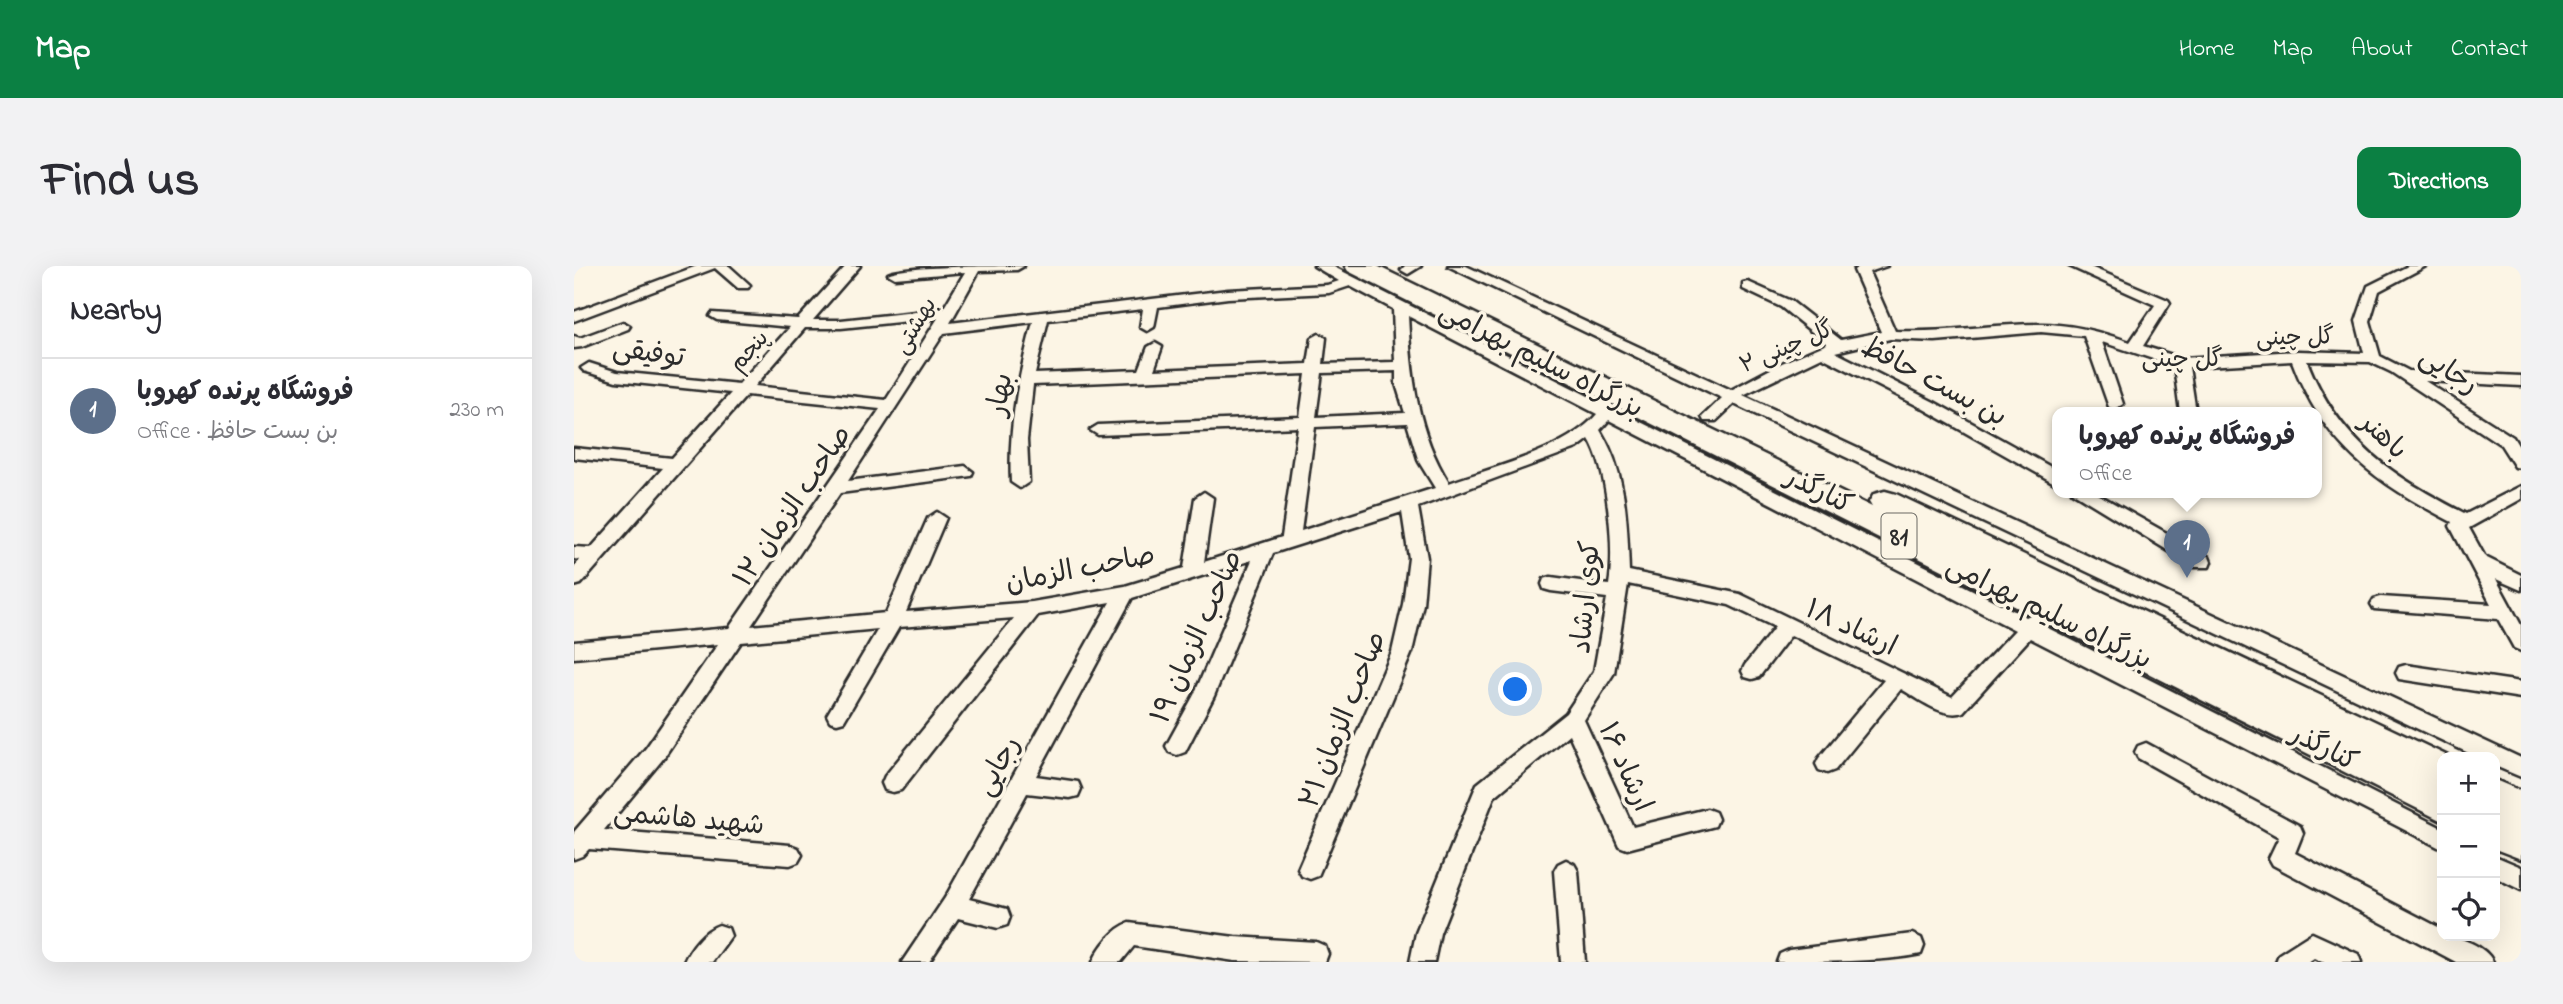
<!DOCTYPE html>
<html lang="en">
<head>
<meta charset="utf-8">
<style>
	:root { --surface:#fff; --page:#f2f2f3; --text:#2b2b33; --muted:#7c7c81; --line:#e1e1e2; --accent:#0b8043 }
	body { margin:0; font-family:"Indie Flower","Playpen Sans Arabic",sans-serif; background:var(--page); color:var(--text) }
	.controls { position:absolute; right:21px; bottom:21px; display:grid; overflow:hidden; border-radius:14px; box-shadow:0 7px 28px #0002 }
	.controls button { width:63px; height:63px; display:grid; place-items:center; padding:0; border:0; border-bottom:2px solid var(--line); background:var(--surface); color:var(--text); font:35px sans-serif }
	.you { position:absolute; left:942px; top:424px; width:24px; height:24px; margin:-18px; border:5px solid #fff; border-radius:50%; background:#1a73e8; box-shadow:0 0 0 10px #1a73e833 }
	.badge { display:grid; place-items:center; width:46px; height:46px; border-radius:50%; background:var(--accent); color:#fff; font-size:23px; font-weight:700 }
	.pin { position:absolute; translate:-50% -58px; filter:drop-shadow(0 2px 4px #0008) }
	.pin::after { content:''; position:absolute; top:37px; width:24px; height:21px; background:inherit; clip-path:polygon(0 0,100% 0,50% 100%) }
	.popup { position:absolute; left:1478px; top:141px; width:270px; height:91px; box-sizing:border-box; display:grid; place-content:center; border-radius:14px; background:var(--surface); filter:drop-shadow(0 2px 5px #0005); font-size:23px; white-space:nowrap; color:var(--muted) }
	.popup b { font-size:26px; color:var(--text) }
	.popup::after { content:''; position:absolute; left:50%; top:100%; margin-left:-14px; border:14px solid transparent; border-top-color:var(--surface) }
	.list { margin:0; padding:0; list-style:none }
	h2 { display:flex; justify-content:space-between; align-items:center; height:91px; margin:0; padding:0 28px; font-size:30px }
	h2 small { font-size:23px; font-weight:400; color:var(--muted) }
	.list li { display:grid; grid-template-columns:46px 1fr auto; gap:21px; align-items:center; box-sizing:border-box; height:105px; padding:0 28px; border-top:2px solid var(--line) }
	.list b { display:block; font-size:26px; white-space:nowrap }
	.list p { margin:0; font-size:23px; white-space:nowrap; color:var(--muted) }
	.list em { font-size:23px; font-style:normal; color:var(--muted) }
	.icon { flex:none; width:38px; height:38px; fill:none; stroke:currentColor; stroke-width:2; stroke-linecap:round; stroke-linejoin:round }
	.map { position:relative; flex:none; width:1947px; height:696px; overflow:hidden; border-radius:14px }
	header { display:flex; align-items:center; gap:42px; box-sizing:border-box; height:98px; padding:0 35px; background:var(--accent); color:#fff }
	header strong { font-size:33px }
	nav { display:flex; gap:38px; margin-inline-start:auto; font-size:24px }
	.intro { display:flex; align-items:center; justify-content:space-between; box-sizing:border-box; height:168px; padding:0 42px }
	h1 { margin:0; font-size:49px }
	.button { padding:18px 32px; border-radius:14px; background:var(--accent); color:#fff; font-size:24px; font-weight:700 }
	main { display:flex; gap:42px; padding:0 42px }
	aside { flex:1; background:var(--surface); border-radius:14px; box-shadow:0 7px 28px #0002 }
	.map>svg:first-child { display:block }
</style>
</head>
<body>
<header>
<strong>Map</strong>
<nav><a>Home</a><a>Map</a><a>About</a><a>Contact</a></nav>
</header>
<div class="intro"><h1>Find us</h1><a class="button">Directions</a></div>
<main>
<aside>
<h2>Nearby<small></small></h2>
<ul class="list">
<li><span class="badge" style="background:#5c6f8a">1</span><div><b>فروشگاه پرنده کهروبا</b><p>Office · بن بست حافظ</p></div><em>230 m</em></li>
</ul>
</aside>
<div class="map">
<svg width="1947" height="696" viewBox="0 0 1947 696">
	<rect width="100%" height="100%" fill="#fcf5e5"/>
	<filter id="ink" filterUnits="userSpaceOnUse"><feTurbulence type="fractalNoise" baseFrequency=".0143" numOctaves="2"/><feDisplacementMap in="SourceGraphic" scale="14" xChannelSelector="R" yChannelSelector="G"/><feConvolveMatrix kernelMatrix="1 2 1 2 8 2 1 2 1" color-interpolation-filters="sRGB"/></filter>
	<g filter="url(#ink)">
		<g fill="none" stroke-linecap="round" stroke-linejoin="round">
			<!-- street casing -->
			<g stroke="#2b2b2b" stroke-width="5">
				<path id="street" d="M123 0H155L176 19 174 22H164L141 2 0 55V46Z
					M272 0H286L239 54H267L369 43 391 6 321 12 314 8C329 0 425 0 450 0L443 4 405 5 376 57 654 24 753 19 765 15 740 0H758L1022 134 1030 135 1035 140 1452 351 1462 346 1469 348 1472 353 1468 359 1868 562V583L1456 372 1389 446C1369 453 1344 432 1327 423L1261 504 1253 507 1245 504 1242 498 1245 492 1310 414 1217 369 1185 411 1178 413 1171 411 1168 405 1171 399 1201 361 1155 339 1054 318 1040 407 1010 454 1059 561 1133 543 1141 546 1144 553 1141 560 1053 583 1045 580 995 468 920 531 866 667 860 696H836L842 667 903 518 992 447 1020 405 1033 332 977 325 970 323 968 318 970 313 977 311 1035 319C1041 283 1034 204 1015 173L1003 182 844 241 853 292 849 338 838 386 744 610 736 613 728 610 724 603 818 386 829 338 835 292 828 246 699 287 640 430 611 486 603 489 595 486 592 480 620 429 678 294 558 332 462 510 504 516 507 523 504 530 496 532 453 527 395 633 433 643 436 651 433 659 424 662 384 652 355 696H328L371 632 536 336 464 349 327 524 319 526 311 524 308 517 311 510 440 352 325 361 270 455 263 457 256 455 253 449 304 363 167 376 88 494 30 564 216 579 224 582 228 589 224 596 216 599 15 583 8 590 0 593V566L72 482 144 378 0 392V376L155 362 306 143 173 129 7 318 0 320V301L6 294 0 293V281L17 282 89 202 0 192V182L98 192 157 127 42 115 10 105 7 102 15 97 43 106 165 118 216 61 143 54 136 50 138 47 224 53ZM776 20 819 43 821 96 749 98 752 72 745 68 738 72 734 98 580 104 588 81 581 77 574 81 565 104 461 108 474 54 569 43 566 61 573 65 580 61 584 41 654 32 755 27ZM834 50 1023 148C993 184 919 201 875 217 843 166 837 109 834 50ZM364 52 312 134 181 120 231 62H267ZM459 56C445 109 434 161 437 216L446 222 455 216 453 174 459 119 732 108 726 151 524 159 516 164 524 169 724 161 708 271 630 296 639 232 630 226 621 232 610 302 551 320 458 336 332 346 372 252 363 246 354 252 312 347 177 360 266 227 397 210 399 206 391 200 274 215 370 67ZM822 105V118L831 147 742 151 748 107ZM1035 154 1441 364 1378 431 1166 328 1055 305C1053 256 1053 207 1026 164ZM833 157 845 196 861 222 727 265 741 161Z
					M831 0H847L834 8 827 4Z
					M874 0H892L1157 124 1208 97 1253 78 1207 41 1169 23V17L1174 16 1217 35 1267 74 1307 66 1280 4 1286 0H1313L1295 6 1321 65C1371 67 1418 58 1467 58 1498 58 1527 66 1556 76L1581 39 1495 0H1514L1594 34 1596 37 1569 80 1608 92 1724 85 1790 87 1782 55 1794 20 1834 0H1852L1805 25 1796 55 1806 90 1835 105 1947 110V120L1851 115 1939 171 1947 184V202L1941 201 1927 179 1817 106 1796 96 1733 95C1765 176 1818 210 1892 248L1947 220V233L1895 262 1911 291 1947 309V324L1922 313 1947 359V385L1940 382 1924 353 1800 343 1797 338 1800 333 1807 331 1917 338 1876 260 1878 256C1801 216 1750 180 1718 95L1615 101 1622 146H1606L1600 100 1528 76 1549 138 1541 143 1535 141 1510 70 1467 66 1361 75 1316 73 1261 86 1360 136 1484 205V219L1348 142 1248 91 1169 129 1947 492V511L1921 500V491H1903L1160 138 1142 155H1130L1128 151 1148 132Z
					M49 56 56 60 54 63 8 81 0 82V70L6 72Z
					M1498 226H1520L1635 291 1637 296 1635 301H1621Z
					M1832 399 1947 416V432L1825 413 1822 407 1825 401Z
					M1572 477 1726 560 1729 567 1721 587 1868 663V670C1885 670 1912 680 1919 696H1882L1699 599 1695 592 1705 571 1564 492 1561 486 1564 480Z
					M1921 590 1947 601V624L1921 611Z
					M992 594 1000 598 1004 605 1011 696H987L980 605 984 598Z
					M555 657 661 671 742 676 751 680 754 688 751 696 661 695 560 680 547 696H519C525 681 540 662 555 657Z
					M145 659 154 662 157 670 138 696H110C116 682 130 664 145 659Z
					M1738 667 1784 688 1787 696H1748L1740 692 1734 696H1702L1705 688Z
					M1338 668 1347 672 1350 680 1347 688C1307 696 1245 696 1203 696L1206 688 1215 684Z"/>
			</g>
			<!-- highway casing -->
			<g stroke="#2b2b2b" stroke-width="5">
				<path id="highway" d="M771 0H803L1298 241 1295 236 1300 228 1311 225 1322 228 1876 491H1868V555L774 5Z
					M1921 514 1947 525V593L1921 583Z"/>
			</g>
			<!-- street -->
			<use href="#street" fill="#fcf5e5" fill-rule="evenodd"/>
			<!-- highway -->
			<use href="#highway" fill="#fcf5e5" fill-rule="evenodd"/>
		</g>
	</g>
	<g text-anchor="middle" stroke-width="7" stroke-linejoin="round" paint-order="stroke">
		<!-- far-street labels -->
		<g font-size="23" fill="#2b2b2b" stroke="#fcf5e5">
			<text transform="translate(340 59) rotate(-59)" y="8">بهشتی</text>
			<text transform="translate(1721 70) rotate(-1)" y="8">گل چینی</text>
			<text transform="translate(1212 80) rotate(-23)" y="8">گل چینی ۲</text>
			<text transform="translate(174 84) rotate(-48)" y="8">پنجم</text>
		</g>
		<!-- far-neighbourhood labels -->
		<g font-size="24" fill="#2b2b2b" stroke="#fcf5e5">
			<text x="1608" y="100">گل چینی</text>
		</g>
		<!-- shield labels -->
		<rect fill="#fcf5e5" stroke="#6a6863" stroke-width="2" x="1307.5" y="247.5" width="35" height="45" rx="5"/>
		<g font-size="26" font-weight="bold" fill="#2b2b2b">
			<text x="1325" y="279">81</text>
		</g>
		<!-- street labels -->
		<g font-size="28" fill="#2b2b2b" stroke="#fcf5e5">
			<text transform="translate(75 85) rotate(8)" y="10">توفیقی</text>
			<text transform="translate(968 92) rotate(27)" y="10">بزرگراه سلیم بهرامی</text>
			<text transform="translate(1876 103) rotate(33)" y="10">رجایی</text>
			<text transform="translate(1361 114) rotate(28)" y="10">بن بست حافظ</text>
			<text transform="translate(424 128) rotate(-80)" y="10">بهار</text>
			<text transform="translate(1811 169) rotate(43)" y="10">باهنر</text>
			<text transform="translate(1246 223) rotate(27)" y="10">کنارگذر</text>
			<text transform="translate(217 239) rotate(-56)" y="10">صاحب الزمان ۱۲</text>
			<text transform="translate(506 301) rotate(-11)" y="10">صاحب الزمان</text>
			<text transform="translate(1010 331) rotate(-85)" y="10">کوی ارشاد</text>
			<text transform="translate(1476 345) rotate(26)" y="10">بزرگراه سلیم بهرامی</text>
			<text transform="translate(1278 360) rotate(25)" y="10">ارشاد ۱۸</text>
			<text transform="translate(621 370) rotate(-66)" y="10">صاحب الزمان ۱۹</text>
			<text transform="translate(767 453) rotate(-68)" y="10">صاحب الزمان ۲۱</text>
			<text transform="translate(1751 480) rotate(27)" y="10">کنارگذر</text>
			<text transform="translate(422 499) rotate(-61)" y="10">رجایی</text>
			<text transform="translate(1053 500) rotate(66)" y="10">ارشاد ۱۶</text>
			<text transform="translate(115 551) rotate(5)" y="10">شهید هاشمی</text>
		</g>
	</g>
</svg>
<div class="controls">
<button>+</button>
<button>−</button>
<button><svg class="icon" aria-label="locate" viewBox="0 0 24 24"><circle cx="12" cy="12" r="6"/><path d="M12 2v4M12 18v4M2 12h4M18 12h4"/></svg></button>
</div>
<div class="you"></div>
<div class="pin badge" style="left:1613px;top:312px;background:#5c6f8a">1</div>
<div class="popup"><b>فروشگاه پرنده کهروبا</b>Office</div>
</div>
</main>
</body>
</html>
